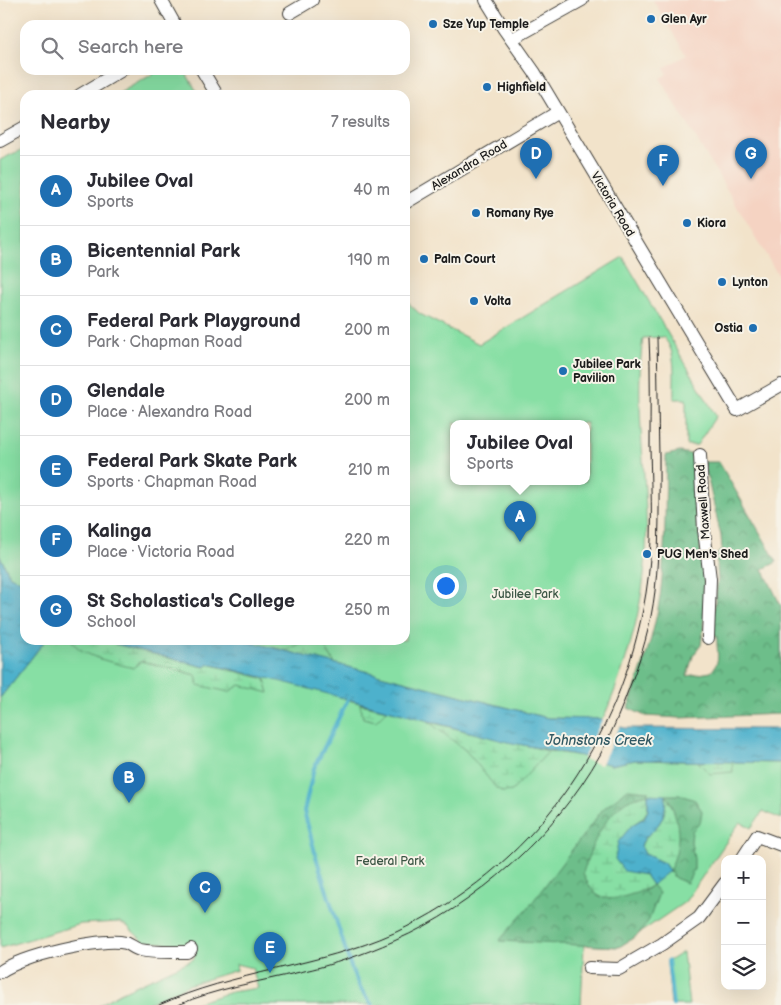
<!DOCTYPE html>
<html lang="en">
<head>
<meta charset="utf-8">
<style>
	:root { --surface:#fff; --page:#f2f2f3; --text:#2b2b33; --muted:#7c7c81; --line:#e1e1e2; --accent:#1f6fb2 }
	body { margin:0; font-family:"Balsamiq Sans",sans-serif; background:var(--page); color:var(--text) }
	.controls { position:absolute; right:15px; bottom:15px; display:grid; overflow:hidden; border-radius:10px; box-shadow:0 5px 20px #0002 }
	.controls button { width:45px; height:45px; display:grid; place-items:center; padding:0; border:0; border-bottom:1px solid var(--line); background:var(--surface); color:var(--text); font:25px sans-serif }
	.you { position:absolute; left:445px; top:585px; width:18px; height:18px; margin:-12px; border:4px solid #fff; border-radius:50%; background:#1a73e8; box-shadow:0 0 0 8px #1a73e833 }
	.badge { display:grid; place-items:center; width:32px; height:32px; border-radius:50%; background:var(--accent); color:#fff; font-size:16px; font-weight:700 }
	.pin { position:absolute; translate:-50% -41px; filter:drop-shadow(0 1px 2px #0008) }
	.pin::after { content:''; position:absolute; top:26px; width:18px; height:15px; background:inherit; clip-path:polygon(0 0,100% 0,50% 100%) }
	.popup { position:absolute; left:450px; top:420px; width:140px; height:65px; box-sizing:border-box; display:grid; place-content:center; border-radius:10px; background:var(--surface); filter:drop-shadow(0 1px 4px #0005); font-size:16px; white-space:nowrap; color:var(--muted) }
	.popup b { font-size:19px; color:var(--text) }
	.popup::after { content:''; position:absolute; left:50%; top:100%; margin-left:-10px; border:10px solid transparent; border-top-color:var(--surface) }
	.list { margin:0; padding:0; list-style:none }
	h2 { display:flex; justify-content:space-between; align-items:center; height:65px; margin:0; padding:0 20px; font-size:21px }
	h2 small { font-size:16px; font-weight:400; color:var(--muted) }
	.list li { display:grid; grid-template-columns:32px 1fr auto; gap:15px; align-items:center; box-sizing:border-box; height:70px; padding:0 20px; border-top:1px solid var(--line) }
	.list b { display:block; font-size:19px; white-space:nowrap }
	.list p { margin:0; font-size:16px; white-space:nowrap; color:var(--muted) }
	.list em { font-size:16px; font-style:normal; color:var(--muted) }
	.icon { flex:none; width:28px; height:28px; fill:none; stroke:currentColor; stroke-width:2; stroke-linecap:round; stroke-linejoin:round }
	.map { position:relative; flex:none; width:781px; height:1005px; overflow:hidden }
	.search { position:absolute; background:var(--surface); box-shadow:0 5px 20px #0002; left:20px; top:20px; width:390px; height:55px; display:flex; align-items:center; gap:12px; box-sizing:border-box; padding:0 18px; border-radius:15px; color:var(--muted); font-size:19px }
	.panel { position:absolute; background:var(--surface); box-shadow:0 5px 20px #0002; left:20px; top:90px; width:390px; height:555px; border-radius:15px }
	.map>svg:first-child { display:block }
</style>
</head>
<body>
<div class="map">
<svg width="781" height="1005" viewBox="0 0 781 1005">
	<defs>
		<pattern id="forest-crowns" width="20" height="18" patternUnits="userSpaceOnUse" patternTransform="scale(1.25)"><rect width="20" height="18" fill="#6dbe8a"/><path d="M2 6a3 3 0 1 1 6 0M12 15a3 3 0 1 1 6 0" fill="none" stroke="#599a70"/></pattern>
		<pattern id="wetland-marsh" width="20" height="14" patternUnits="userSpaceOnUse" patternTransform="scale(1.25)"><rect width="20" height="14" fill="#87dfa4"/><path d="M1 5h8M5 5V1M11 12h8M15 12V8" fill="none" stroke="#74bf8d"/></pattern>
		<pattern id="water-ripples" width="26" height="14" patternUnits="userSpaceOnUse" patternTransform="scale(1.25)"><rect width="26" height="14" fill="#4db1cc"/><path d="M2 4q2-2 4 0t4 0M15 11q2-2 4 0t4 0" fill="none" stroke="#3f8fa5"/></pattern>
	</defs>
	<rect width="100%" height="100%" fill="#f7f3e8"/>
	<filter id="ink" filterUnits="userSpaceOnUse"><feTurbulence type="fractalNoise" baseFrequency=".02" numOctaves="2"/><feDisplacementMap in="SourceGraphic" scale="10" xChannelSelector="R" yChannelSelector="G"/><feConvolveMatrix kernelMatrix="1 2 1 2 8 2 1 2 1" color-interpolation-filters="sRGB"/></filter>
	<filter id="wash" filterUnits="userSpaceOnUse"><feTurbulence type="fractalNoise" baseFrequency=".0096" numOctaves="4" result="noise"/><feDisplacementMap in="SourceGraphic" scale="20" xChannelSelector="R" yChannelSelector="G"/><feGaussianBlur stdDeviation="1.12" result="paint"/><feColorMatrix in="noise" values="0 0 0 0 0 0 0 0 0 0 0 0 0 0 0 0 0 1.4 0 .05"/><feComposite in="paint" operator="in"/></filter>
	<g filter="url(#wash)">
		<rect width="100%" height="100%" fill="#f2e3ca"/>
		<!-- built -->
		<path fill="#f5d3c2" d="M653 0H781V280L660 78 667 74 664 68 686 55Z"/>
		<!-- green -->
		<path fill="#87dfa4" stroke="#527e60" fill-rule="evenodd" d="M160 70H184L199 95H116Z
			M25 148V606L0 556V160Z
			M623 257 716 416 697 445H686V399H674C673 380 678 351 663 337L643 338C635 396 644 454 646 512 650 584 632 653 603 719L548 718 271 647 348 700 549 751 581 756 611 765 635 760 781 763V819L763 811 751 828 740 822 685 902 619 947 584 945 581 1005H189L231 992 258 988 252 968 236 964 237 970 188 985 144 1005H99L120 993 194 959 195 952 180 945 143 941 127 926 120 922 81 924 0 948V698L44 642 42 640H405V300L420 314 479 344ZM454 423H586V481H454Z
			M683 952 689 1005H671L667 962Z"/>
		<!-- forest -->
		<path fill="url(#forest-crowns)" stroke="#446d53" d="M680 452 696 455 698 530 701 531 700 558 704 579 705 618 701 645 693 656 687 676 711 672C722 660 716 651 717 636L711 635 718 579 716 556 722 549 721 536 704 462H719L777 562 763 569 781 606V714L680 718 645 716 628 708C641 672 654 635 660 597 666 550 665 503 666 455Z
			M628 789 648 791V794L626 801 605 823 588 859 644 891 652 885 659 893 649 920 638 935 619 947 499 941 528 908 603 809Z
			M666 795H680L695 800 702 811 700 823 692 831 691 842 694 859V870L687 883 675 878 669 871C681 848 680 817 666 795Z"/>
		<!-- wetland -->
		<path fill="url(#wetland-marsh)" stroke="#527e60" d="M72 640H113L116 644 204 667 208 664 265 679 269 693 240 685 229 692 198 685 196 675 141 661 133 668C116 663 78 656 72 640Z
			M301 643 325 647 335 664 285 651Z
			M360 704 387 710 376 721 363 718Z
			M429 722 549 751 512 791 503 792 496 788 473 759 465 750Z
			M732 761 733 772 710 774 698 762Z
			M648 794C648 813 648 815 632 825L635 873 645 875 652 885C644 891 636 893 626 896 601 903 593 896 583 873 591 847 602 819 625 802 631 798 641 796 648 794Z
			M666 795C681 819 682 846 669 871L664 863 645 854 641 847C644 835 654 832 660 822 666 813 665 805 666 795Z"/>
		<!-- water -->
		<path fill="url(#water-ripples)" stroke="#346674" d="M0 556 10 576 25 583V640H42L44 642 0 698Z
			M113 640H243L548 718 603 719 624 728 781 729V763L635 760 611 765 581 756 507 742 291 684 209 664 205 667 115 644Z
			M648 794 666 795C665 805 666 813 660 822 654 832 644 835 641 846L645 854 664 863 669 871 652 885 645 875 624 871 615 859 618 842 632 825 644 818 648 810Z"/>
		<!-- pier -->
		<path fill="#f2e3ca" d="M604 716 621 724 601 765 583 759Z"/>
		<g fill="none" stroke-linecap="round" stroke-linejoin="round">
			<!-- stream -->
			<path stroke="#4db1cc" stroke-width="4" d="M349 697 314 768 304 811 317 860 352 970 360 988 372 1005
				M668 961 673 1005"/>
		</g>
	</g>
	<g filter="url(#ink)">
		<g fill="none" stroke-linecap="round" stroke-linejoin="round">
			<!-- minor casing -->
			<g stroke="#3c3a36" stroke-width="14">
				<path id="minor" d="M161 0 175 25
					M486 0 504 29 535 73 737 410 781 385
					M290 13 312 0
					M512 39 582 0
					M202 70 217 95
					M80 95 122 70
					M0 141 25 127
					M405 203 558 112
					M700 455 704 530 710 579 708 638
					M742 859 757 836 781 845
					M589 968 619 969 662 944 699 918 725 883
					M0 972C21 956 101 937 126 943 131 945 135 949 140 950 155 953 172 952 187 952L191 949"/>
			</g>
			<!-- minor -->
			<use href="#minor" stroke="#fff" stroke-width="12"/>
			<!-- tram -->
			<path stroke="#1c1c1c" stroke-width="1" d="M159 1005C234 971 318 967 394 933 533 869 621 743 646 593 654 545 651 495 650 447 650 410 651 374 649 338
				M178 1005C217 988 259 982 300 972 333 965 364 954 394 941 476 906 556 833 600 755 611 735 620 712 628 691 641 659 651 625 655 591 660 546 659 500 659 455 658 416 658 377 657 337"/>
		</g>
	</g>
	<!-- markers -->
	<g fill="#1f6fb2" stroke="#f7f3e8" stroke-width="2">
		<circle cx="651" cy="19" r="5"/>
		<circle cx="433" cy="24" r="5"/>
		<circle cx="487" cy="87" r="5"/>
		<circle cx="476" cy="213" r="5"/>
		<circle cx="687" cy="223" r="5"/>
		<circle cx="424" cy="259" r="5"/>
		<circle cx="722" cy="282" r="5"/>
		<circle cx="474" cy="301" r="5"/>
		<circle cx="753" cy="328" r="5"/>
		<circle cx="563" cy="371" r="5"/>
		<circle cx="647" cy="554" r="5"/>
	</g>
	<g text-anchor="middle" stroke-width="4" stroke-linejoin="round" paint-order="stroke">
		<!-- poi labels -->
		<g font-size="12" font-weight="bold" fill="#1c1c1c" stroke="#f7f3e8" text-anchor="start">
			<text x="661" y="23">Glen Ayr</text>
			<text x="443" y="28">Sze Yup Temple</text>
			<text x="497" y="91">Highfield</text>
			<text x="486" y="217">Romany Rye</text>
			<text x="697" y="227">Kiora</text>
			<text x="434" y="263">Palm Court</text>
			<text x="732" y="286">Lynton</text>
			<text x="484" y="305">Volta</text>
			<text x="743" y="332" text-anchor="end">Ostia</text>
			<text x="573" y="368">Jubilee Park<tspan x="573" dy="14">Pavilion</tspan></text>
			<text x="657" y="558">PUG Men's Shed</text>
		</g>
		<!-- street labels -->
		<g font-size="12" fill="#1c1c1c" stroke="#f7f3e8">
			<text transform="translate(469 165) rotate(-31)" y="4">Alexandra Road</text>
			<text transform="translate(613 204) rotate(59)" y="4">Victoria Road</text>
			<text transform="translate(703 502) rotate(-94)" y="4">Maxwell Road</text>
		</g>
		<!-- park labels -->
		<g font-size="12" fill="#3c5645" stroke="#f7f3e8">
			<text x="525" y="598">Jubilee Park</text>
			<text x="390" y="865">Federal Park</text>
		</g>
		<!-- water labels -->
		<g font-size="14" font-style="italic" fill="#305862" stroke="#f7f3e8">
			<text x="599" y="745">Johnstons Creek</text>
		</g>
	</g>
</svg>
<div class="controls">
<button>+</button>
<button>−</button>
<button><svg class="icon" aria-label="layers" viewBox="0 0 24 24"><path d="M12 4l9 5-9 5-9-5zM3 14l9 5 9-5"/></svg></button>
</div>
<div class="you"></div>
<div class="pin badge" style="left:520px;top:542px">A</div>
<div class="popup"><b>Jubilee Oval</b>Sports</div>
<div class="pin badge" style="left:129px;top:803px">B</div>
<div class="pin badge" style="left:205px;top:913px">C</div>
<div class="pin badge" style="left:536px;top:179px">D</div>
<div class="pin badge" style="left:270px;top:973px">E</div>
<div class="pin badge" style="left:663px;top:186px">F</div>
<div class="pin badge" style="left:751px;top:179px">G</div>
<div class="search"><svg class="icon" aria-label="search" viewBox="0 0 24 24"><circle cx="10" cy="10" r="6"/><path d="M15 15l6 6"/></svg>Search here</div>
<section class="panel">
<h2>Nearby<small>7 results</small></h2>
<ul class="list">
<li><span class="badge">A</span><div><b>Jubilee Oval</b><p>Sports</p></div><em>40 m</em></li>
<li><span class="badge">B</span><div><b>Bicentennial Park</b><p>Park</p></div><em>190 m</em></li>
<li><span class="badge">C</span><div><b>Federal Park Playground</b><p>Park · Chapman Road</p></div><em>200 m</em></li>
<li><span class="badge">D</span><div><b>Glendale</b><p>Place · Alexandra Road</p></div><em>200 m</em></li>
<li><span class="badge">E</span><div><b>Federal Park Skate Park</b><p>Sports · Chapman Road</p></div><em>210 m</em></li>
<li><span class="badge">F</span><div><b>Kalinga</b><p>Place · Victoria Road</p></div><em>220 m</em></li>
<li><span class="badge">G</span><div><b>St Scholastica's College</b><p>School</p></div><em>250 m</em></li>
</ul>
</section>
</div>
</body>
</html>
